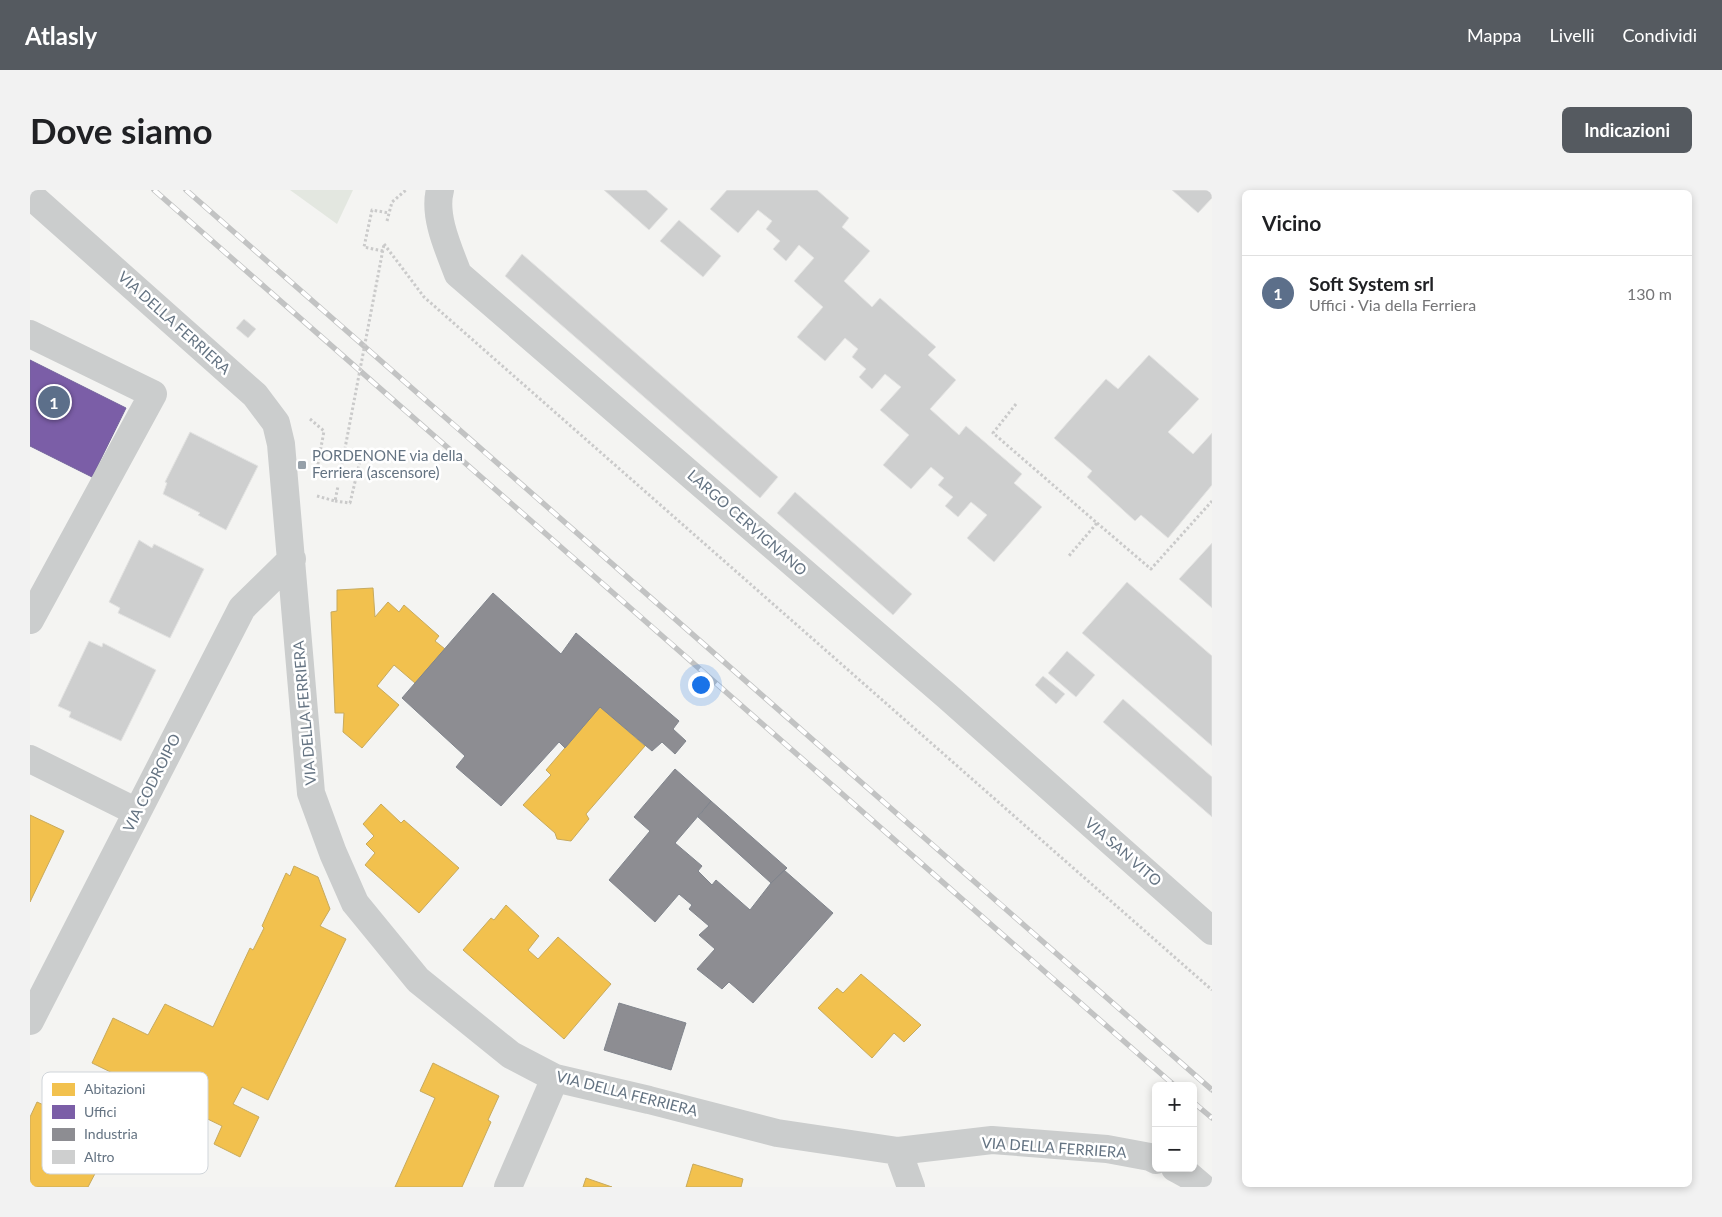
<!DOCTYPE html>
<html lang="it">
<head>
<meta charset="utf-8">
<style>
	:root { --surface:#fff; --page:#f2f2f2; --text:#202124; --muted:#757577; --line:#e0e0e0; --accent:#555a60 }
	body { margin:0; font-family:Lato,sans-serif; background:var(--page); color:var(--text) }
	.controls { position:absolute; right:15px; bottom:15px; display:grid; overflow:hidden; border-radius:8px; box-shadow:0 2px 8px #0003 }
	.controls button { width:45px; height:45px; display:grid; place-items:center; padding:0; border:0; border-bottom:1px solid var(--line); background:var(--surface); color:var(--text); font:25px sans-serif }
	.you { position:absolute; left:670px; top:494px; width:18px; height:18px; margin:-12px; border:4px solid #fff; border-radius:50%; background:#1a73e8; box-shadow:0 0 0 8px #1a73e833 }
	.badge { display:grid; place-items:center; width:32px; height:32px; border-radius:50%; background:var(--accent); color:#fff; font-size:16px; font-weight:700 }
	.pin { position:absolute; translate:-50% -50%; border:2px solid #fff; box-shadow:0 1px 5px #0006 }
	.list { margin:0; padding:0; list-style:none }
	h2 { display:flex; justify-content:space-between; align-items:center; height:65px; margin:0; padding:0 20px; font-size:21px }
	h2 small { font-size:16px; font-weight:400; color:var(--muted) }
	.list li { display:grid; grid-template-columns:32px 1fr auto; gap:15px; align-items:center; box-sizing:border-box; height:75px; padding:0 20px; border-top:1px solid var(--line) }
	.list b { display:block; font-size:19px; white-space:nowrap }
	.list p { margin:0; font-size:16px; white-space:nowrap; color:var(--muted) }
	.list em { font-size:16px; font-style:normal; color:var(--muted) }
	.map { position:relative; flex:none; width:1182px; height:997px; overflow:hidden; border-radius:8px }
	header { display:flex; align-items:center; gap:30px; box-sizing:border-box; height:70px; padding:0 25px; background:var(--accent); color:#fff }
	header strong { font-size:24px }
	nav { display:flex; gap:28px; margin-inline-start:auto; font-size:18px }
	.intro { display:flex; align-items:center; justify-content:space-between; box-sizing:border-box; height:120px; padding:0 30px }
	h1 { margin:0; font-size:35px }
	.button { padding:12px 22px; border-radius:8px; background:var(--accent); color:#fff; font-size:18px; font-weight:700 }
	main { display:flex; gap:30px; padding:0 30px }
	aside { flex:1; background:var(--surface); border-radius:8px; box-shadow:0 2px 8px #0003 }
	.map>svg:first-child { display:block }
</style>
</head>
<body>
<header>
<strong>Atlasly</strong>
<nav><a>Mappa</a><a>Livelli</a><a>Condividi</a></nav>
</header>
<div class="intro"><h1>Dove siamo</h1><a class="button">Indicazioni</a></div>
<main>
<div class="map">
<svg width="1182" height="997" viewBox="0 0 1182 997">
	<rect width="100%" height="100%" fill="#f4f4f2"/>
	<!-- green -->
	<path fill="#e3e7e0" d="M260 0H323L307 34Z"/>
	<!-- homes -->
	<path fill="#f2c14e" stroke="#c7aa5e" d="M343 398 345 427 358 412 369 422 374 415 409 446 405 451 415 459 385 493 364 475 347 496 369 515 332 558 313 542 314 523H305L301 422 307 421V400Z
		M570 517 615 556 556 624 559 629 541 651 527 649 525 643 493 615 521 585 516 580Z
		M351 614 371 633 374 630 429 678 389 723 335 675 345 663 336 654 344 646 333 634Z
		M0 625 34 641 0 712Z
		M264 676 288 687 300 719 290 736 316 749 238 910 212 897 203 914 229 927 210 967 184 954 192 936 62 873 83 828 118 845 135 814 183 837 220 758 223 760 234 738 232 736 256 683 260 686Z
		M476 715 509 746 498 760 508 769 528 747 581 794 534 849 433 760 461 728 464 730Z
		M831 784 891 835 874 852 864 843 842 868 788 818 807 798 813 803Z
		M403 873 469 906 458 930 461 932 432 997H365L405 908 390 901Z
		M7 912 34 924 31 931 80 955 58 997H0V927Z
		M663 974 713 989 711 997H656Z
		M556 988 582 997H553Z"/>
	<!-- offices -->
	<path fill="#7b5ea7" stroke="#74649c" d="M0 170 96 218 62 287 0 256Z"/>
	<!-- industry -->
	<path fill="#8d8d92" stroke="#81858d" d="M463 403 531 464 546 443 649 531 643 539 656 551 645 564 632 552 622 561 570 517 535 558 529 552 471 616 426 577 435 566 372 508Z
		M645 579 681 611 645 653 672 676 668 681 682 695 686 690 720 720 741 693 754 680 803 723 723 813 699 792 692 799 667 779 685 759 669 745 679 736 659 719 662 715 649 704 625 732 579 690 620 641 604 627Z
		M681 611 757 678 741 693 668 627Z
		M589 813 656 833 641 880 574 860Z"/>
	<!-- building -->
	<path fill="#cecfcf" stroke="#e3e3e2" d="M574 0H616L638 19 619 40Z
		M697 0H787L819 28 812 37 840 61 814 91 842 117 850 108 906 157 898 165 926 190 900 219 929 245 936 236 992 284 984 293 1012 317 964 372 937 348 957 325 941 312 928 327 915 316 923 307 908 295 914 288 901 277 881 299 853 275 879 245 850 220 871 197 855 184 842 199 829 187 836 179 822 167 828 159 815 148 795 171 767 147 793 117 764 91 784 68 769 55 756 71 743 59 750 51 736 39 742 31 728 20 708 43 680 19Z
		M1142 0H1182V8L1168 23Z
		M649 30 691 66 673 87 630 51Z
		M492 64 748 287 730 308 475 86Z
		M214 129 226 139 218 148 206 138Z
		M1119 165 1169 209 1138 242 1163 264 1182 243V295L1138 348 1111 325 1105 331 1057 287 1062 281 1024 248 1076 189 1088 199Z
		M160 242 228 276 196 340 168 325 170 323 133 304 137 293 135 292Z
		M765 302 882 404 863 425 747 323Z
		M109 350 122 358 124 354 174 379 140 448 88 423 90 418 79 412Z
		M1182 353V418L1149 389Z
		M1097 392 1182 466V556L1052 443Z
		M59 451 72 457 73 453 126 480 91 551 39 527 41 522 28 516Z
		M1037 461 1065 485 1046 507 1018 483Z
		M1013 486 1035 504 1026 514 1005 495Z
		M1093 509 1182 587V627L1073 532Z"/>
	<g fill="none" stroke-linecap="round" stroke-linejoin="round">
		<!-- path -->
		<path stroke="#cacaca" stroke-width="3" stroke-dasharray="2.5 2.5" stroke-linecap="butt" d="M357 31 362 12 376 0
			M354 54 394 107 1182 800
			M353 61 334 57 342 20 359 23
			M986 214 963 243 1067 333 1038 367
			M280 229 294 241 287 279
			M287 306 305 311 308 296
			M305 311 320 313 330 271 313 268
			M1067 333 1121 379 1182 311"/>
		<!-- minor -->
		<path stroke="#cbcdcd" stroke-width="28" d="M410 0C403 26 419 60 428 84L917 506 1182 741
			M0 5 225 205 246 233 251 254 281 603 303 663 325 713 388 790 481 865 525 888 619 910 747 943 868 961 962 950 1077 959 1120 967 1126 970
			M0 144 123 204 0 430
			M0 569 107 622
			M0 831 212 418 262 369
			M868 961 881 997
			M1145 978 1158 985 1172 997
			M478 997 525 888"/>
		<!-- rail casing -->
		<g stroke="#c2c3c3" stroke-width="5.5">
			<path id="rail" d="M124 0 1145 896
				M156 0 1182 900
				M1163 912 1182 928"/>
		</g>
		<!-- rail -->
		<use href="#rail" stroke="#fff" stroke-width="4" stroke-dasharray="11" stroke-linecap="butt"/>
		<!-- path-bridge -->
		<path stroke="#cacaca" stroke-width="3" stroke-dasharray="2.5 2.5" stroke-linecap="butt" d="M312 274 354 54"/>
	</g>
	<!-- markers -->
	<rect fill="#96a0a9" stroke="#fff" stroke-width="2" x="267" y="270" width="10" height="10" rx="2.5"/>
	<g text-anchor="middle" stroke-width="5" stroke-linejoin="round" paint-order="stroke">
		<!-- street labels -->
		<g font-size="15" fill="#647382" stroke="#fff">
			<text transform="translate(144 133) rotate(42)" y="5">VIA DELLA FERRIERA</text>
			<text transform="translate(717 333) rotate(41)" y="5">LARGO CERVIGNANO</text>
			<text transform="translate(275 523) rotate(-95)" y="5">VIA DELLA FERRIERA</text>
			<text transform="translate(122 593) rotate(-63)" y="5">VIA CODROIPO</text>
			<text transform="translate(1093 662) rotate(41)" y="5">VIA SAN VITO</text>
			<text transform="translate(597 904) rotate(14)" y="5">VIA DELLA FERRIERA</text>
			<text transform="translate(1024 958) rotate(4)" y="5">VIA DELLA FERRIERA</text>
		</g>
		<!-- poi labels -->
		<g font-size="15" fill="#647382" stroke="#fff" text-anchor="start">
			<text x="282" y="271">PORDENONE via della<tspan x="282" dy="17">Ferriera (ascensore)</tspan></text>
		</g>
	</g>
	<!-- legend -->
	<rect x="12" y="882" width="166" height="102" rx="8" fill="#fff" stroke="#d0d5da" stroke-width="1"/>
	<rect x="22" y="893" width="23" height="13" fill="#f2c14e"/>
	<rect x="22" y="915" width="23" height="14" fill="#7b5ea7"/>
	<rect x="22" y="938" width="23" height="13" fill="#8d8d92"/>
	<rect x="22" y="960" width="23" height="14" fill="#cecfcf"/>
	<g font-size="14" fill="#647382">
		<text x="54" y="904">Abitazioni</text>
		<text x="54" y="927">Uffici</text>
		<text x="54" y="949">Industria</text>
		<text x="54" y="972">Altro</text>
	</g>
</svg>
<div class="controls">
<button>+</button>
<button>−</button>
</div>
<div class="you"></div>
<div class="pin badge" style="left:24px;top:212px;background:#5c6f8a">1</div>
</div>
<aside>
<h2>Vicino<small></small></h2>
<ul class="list">
<li><span class="badge" style="background:#5c6f8a">1</span><div><b>Soft System srl</b><p>Uffici · Via della Ferriera</p></div><em>130 m</em></li>
</ul>
</aside>
</main>
</body>
</html>
